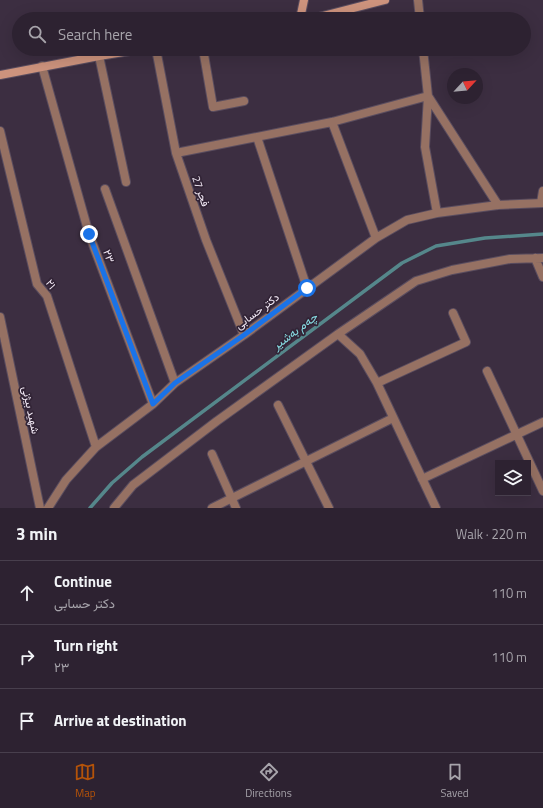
<!DOCTYPE html>
<html lang="en">
<head>
<meta charset="utf-8">
<style>
	:root { --surface:#2d2231; --page:#392f3d; --text:#f1f3f6; --muted:#a7a4ab; --line:#483f4d; --accent:#b45309 }
	body { margin:0; font-family:"Titillium Web",Vazirmatn,sans-serif; background:var(--page); color:var(--text) }
	.controls { position:absolute; right:12px; bottom:12px; display:grid; overflow:hidden; border-radius:0px; box-shadow:0 4px 16px #0002 }
	.controls button { width:36px; height:36px; display:grid; place-items:center; padding:0; border:0; border-bottom:1px solid var(--line); background:var(--surface); color:var(--text); font:20px sans-serif }
	.compass { position:absolute; left:447px; top:68px; width:36px; height:36px; border-radius:50%; background:var(--surface); box-shadow:0 4px 16px #0002; rotate:64deg }
	.stop { position:absolute; width:12px; height:12px; margin:-9px; border:3px solid #1a73e8; border-radius:50%; background:#fff }
	.stop.end { background:#1a73e8; border-color:#fff; box-shadow:0 1px 4px #0008 }
	.list { margin:0; padding:0; list-style:none }
	h2 { display:flex; justify-content:space-between; align-items:center; height:52px; margin:0; padding:0 16px; font-size:17px }
	h2 small { font-size:13px; font-weight:400; color:var(--muted) }
	.list li { display:grid; grid-template-columns:26px 1fr auto; gap:12px; align-items:center; box-sizing:border-box; height:64px; padding:0 16px; border-top:1px solid var(--line) }
	.list b { display:block; font-size:15px; white-space:nowrap }
	.list p { margin:0; font-size:13px; white-space:nowrap; color:var(--muted) }
	.list em { font-size:13px; font-style:normal; color:var(--muted) }
	.icon { flex:none; width:22px; height:22px; fill:none; stroke:currentColor; stroke-width:2; stroke-linecap:round; stroke-linejoin:round }
	.map { position:relative; flex:none; width:543px; height:508px; overflow:hidden }
	.search { position:absolute; background:var(--surface); box-shadow:0 4px 16px #0002; left:12px; right:12px; top:12px; height:44px; display:flex; align-items:center; gap:10px; box-sizing:border-box; padding:0 14px; border-radius:22px; color:var(--muted); font-size:15px }
	.sheet { height:244px; background:var(--surface) }
	nav { display:flex; justify-content:space-around; align-items:center; box-sizing:border-box; height:56px; border-top:1px solid var(--line); background:var(--surface); font-size:11px; color:var(--muted) }
	nav a { display:grid; justify-items:center; gap:2px }
	nav .on { color:var(--accent) }
	.map>svg:first-child { display:block }
</style>
</head>
<body>
<div class="map">
<svg width="543" height="508" viewBox="0 0 543 508">
	<rect width="100%" height="100%" fill="#3c2e41"/>
	<g fill="none" stroke-linecap="round" stroke-linejoin="round">
		<!-- stream -->
		<path stroke="#55878b" stroke-width="3.5" d="M90 508 112 483 142 457 402 263 436 246 485 238 543 234"/>
		<!-- street casing -->
		<g stroke="#5a4d5f" stroke-width="10">
			<path id="street" d="M418 0 420 19
				M156 49 176 153 206 240 244 335
				M203 49 213 107 244 101
				M423 49 428 96 425 147 437 213
				M99 56 126 182
				M42 66 89 234 153 404
				M332 122 376 238
				M0 131 37 284 47 296 96 447
				M257 137 307 288
				M176 153 332 122 428 96 498 205
				M105 189 175 383
				M541 203 543 191
				M535 258 543 277
				M0 317 40 508
				M338 334 360 354 377 383 436 508
				M487 371 543 491
				M377 383 466 342 453 313
				M278 405 329 508
				M212 454 236 508
				M422 479 543 422
				M48 508 66 480 96 447 153 404 175 383 244 335 376 238 407 220 437 213 498 205 543 203
				M114 508 133 485 217 421 338 334 416 281 452 270 510 259 543 258
				M212 508 393 418"/>
		</g>
		<!-- secondary casing -->
		<g stroke="#5a4d5f" stroke-width="10">
			<path id="secondary" d="M300 19 304 0
				M311 19 385 0
				M0 75 99 56 142 49"/>
		</g>
		<!-- street -->
		<use href="#street" stroke="#967163" stroke-width="8"/>
		<!-- secondary -->
		<use href="#secondary" stroke="#cd937d" stroke-width="8"/>
	</g>
	<g fill="none" stroke-linecap="round" stroke-linejoin="round">
		<!-- route -->
		<path stroke="#1a73e8" stroke-width="5" d="M89 234 153 404 175 383 244 335 307 288"/>
	</g>
	<g text-anchor="middle" stroke-width="3.5" stroke-linejoin="round" paint-order="stroke">
		<!-- street labels -->
		<g font-size="11" fill="#f7eefa" stroke="#322436">
			<text transform="translate(201 191) rotate(71)" y="4">فجر 27</text>
			<text transform="translate(109 256) rotate(70)" y="4">۲۳</text>
			<text transform="translate(51 284) rotate(54)" y="4">۲۱</text>
			<text transform="translate(257 311) rotate(-37)" y="4">دکتر حسابی</text>
			<text transform="translate(31 410) rotate(78)" y="4">شهید بیژنی</text>
		</g>
		<!-- water labels -->
		<g font-size="12" font-style="italic" fill="#89e0e6" stroke="#322436">
			<text transform="translate(295 331) rotate(-37)" y="4">چەم بەشیر</text>
		</g>
	</g>
</svg>
<div class="controls">
<button><svg class="icon" aria-label="layers" viewBox="0 0 24 24"><path d="M12 4l9 5-9 5-9-5zM3 14l9 5 9-5"/></svg></button>
</div>
<svg class="compass" viewBox="-18 -18 36 36"><path d="M0-13l5 13h-10z" fill="#e53935"/><path d="M0 13l5-13h-10z" fill="#a7a4ab"/></svg>
<div class="stop" style="left:307px;top:288px"></div>
<div class="stop end" style="left:89px;top:234px"></div>
<div class="search"><svg class="icon" aria-label="search" viewBox="0 0 24 24"><circle cx="10" cy="10" r="6"/><path d="M15 15l6 6"/></svg>Search here</div>
</div>
<section class="sheet">
<h2>3 min<small>Walk · 220 m</small></h2>
<ul class="list">
<li><svg class="icon" aria-label="ahead" viewBox="0 0 24 24"><path d="M12 20V5M6 11l6-6 6 6"/></svg><div><b>Continue</b><p>دکتر حسابی</p></div><em>110 m</em></li>
<li><svg class="icon" aria-label="right" viewBox="0 0 24 24"><path d="M7 20v-9h11M14 6l5 5-5 5"/></svg><div><b>Turn right</b><p>۲۳</p></div><em>110 m</em></li>
<li><svg class="icon" aria-label="arrive" viewBox="0 0 24 24"><path d="M6 21V4h12l-3 4 3 4H6"/></svg><div><b>Arrive at destination</b></div></li>
</ul>
</section>
<nav>
<a class="on"><svg class="icon" aria-label="map" viewBox="0 0 24 24"><path d="M3 6l6-2 6 2 6-2v14l-6 2-6-2-6 2zM9 4v14M15 6v14"/></svg>Map</a>
<a><svg class="icon" aria-label="directions" viewBox="0 0 24 24"><path d="M12 3l9 9-9 9-9-9zM9 14v-3h6M13 9l2 2-2 2"/></svg>Directions</a>
<a><svg class="icon" aria-label="saved" viewBox="0 0 24 24"><path d="M7 4h10v16l-5-4-5 4z"/></svg>Saved</a>
</nav>
</body>
</html>
